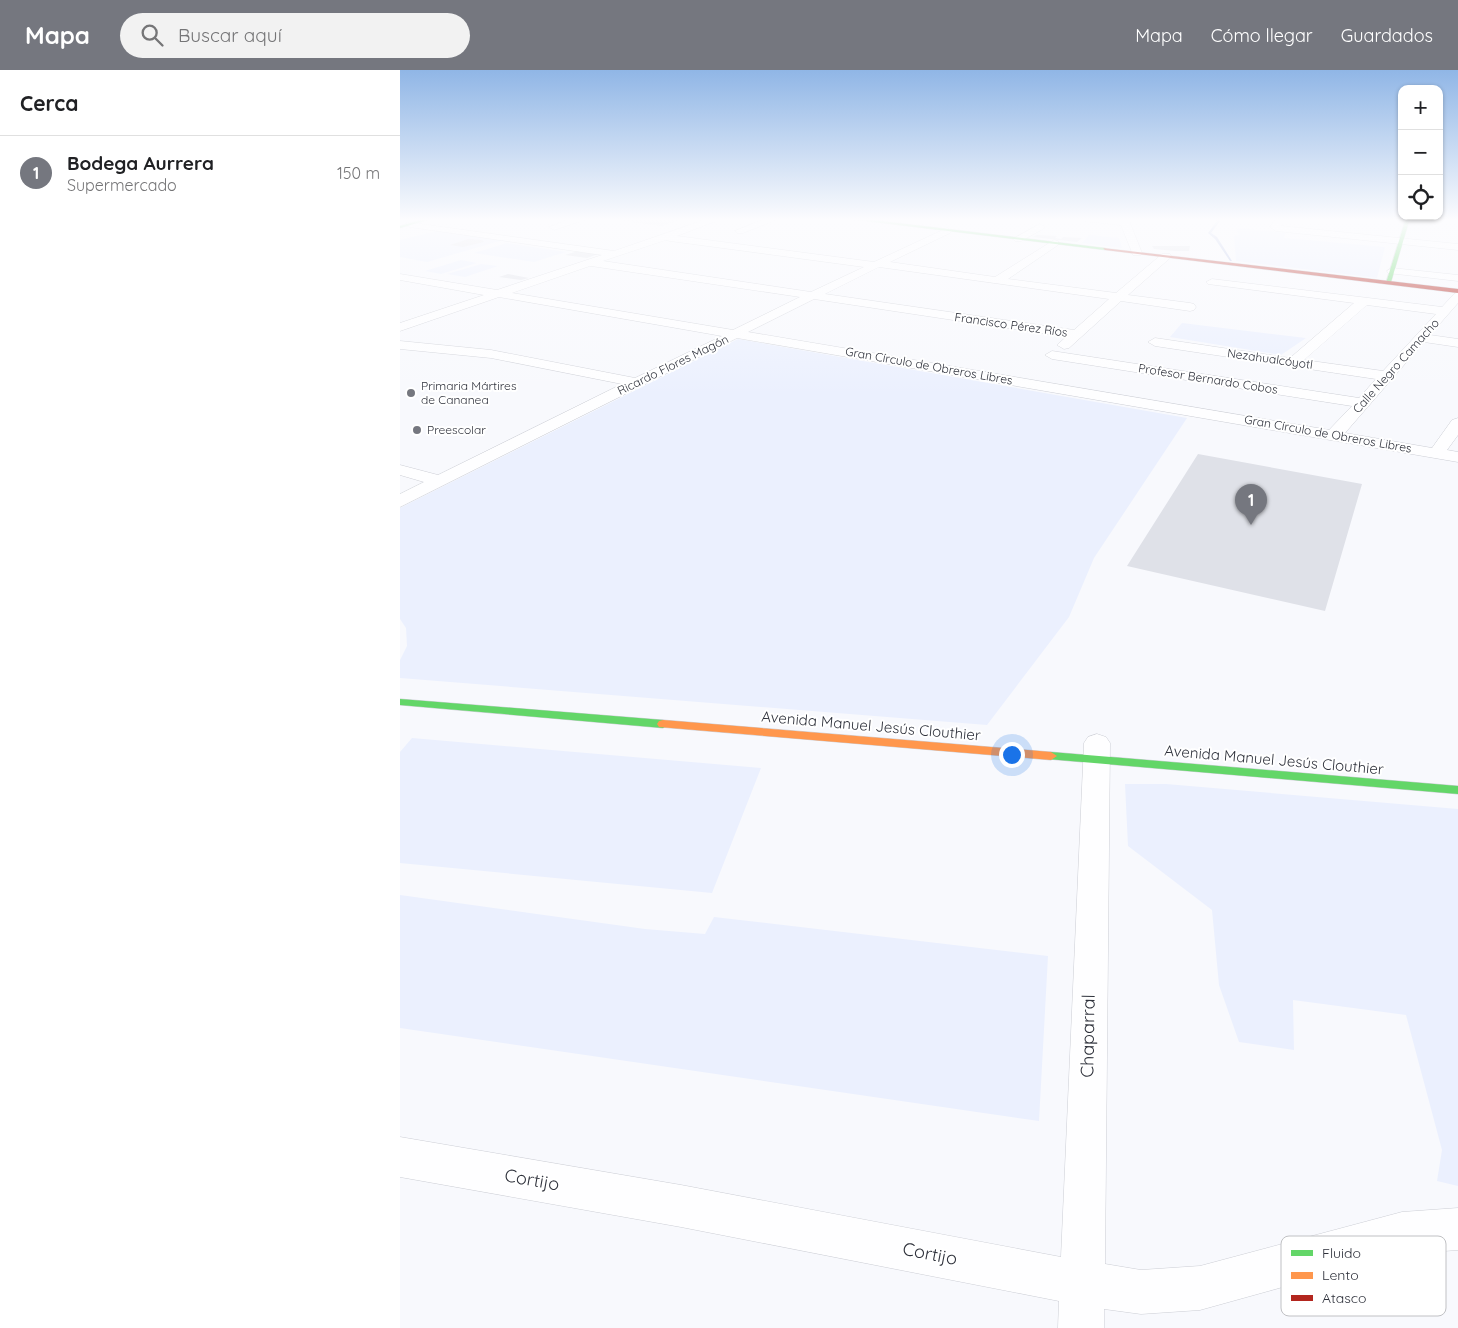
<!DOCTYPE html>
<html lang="es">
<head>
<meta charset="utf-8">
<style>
	:root { --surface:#fff; --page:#f2f2f2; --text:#202124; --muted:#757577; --line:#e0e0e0; --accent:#75777f }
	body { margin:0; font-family:Quicksand,sans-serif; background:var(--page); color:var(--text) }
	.controls { position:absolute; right:15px; top:15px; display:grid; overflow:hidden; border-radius:10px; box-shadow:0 1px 4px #0004 }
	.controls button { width:45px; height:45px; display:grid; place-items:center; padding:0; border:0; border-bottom:1px solid var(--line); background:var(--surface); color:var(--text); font:25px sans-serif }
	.you { position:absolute; left:611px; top:684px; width:18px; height:18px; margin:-12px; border:4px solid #fff; border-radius:50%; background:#1a73e8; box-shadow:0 0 0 8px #1a73e833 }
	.badge { display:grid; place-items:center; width:32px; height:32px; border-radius:50%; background:var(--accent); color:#fff; font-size:16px; font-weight:700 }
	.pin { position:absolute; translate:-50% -41px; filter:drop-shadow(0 1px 2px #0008) }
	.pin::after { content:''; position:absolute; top:26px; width:18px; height:15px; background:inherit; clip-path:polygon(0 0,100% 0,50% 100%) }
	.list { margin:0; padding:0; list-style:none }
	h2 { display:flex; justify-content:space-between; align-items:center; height:65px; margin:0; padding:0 20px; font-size:21px }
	h2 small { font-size:16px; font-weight:400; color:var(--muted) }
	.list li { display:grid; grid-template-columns:32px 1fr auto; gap:15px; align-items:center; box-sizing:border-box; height:75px; padding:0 20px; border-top:1px solid var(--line) }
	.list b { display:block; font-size:19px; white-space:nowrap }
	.list p { margin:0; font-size:16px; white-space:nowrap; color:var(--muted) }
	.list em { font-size:16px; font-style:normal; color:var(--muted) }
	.icon { flex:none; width:28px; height:28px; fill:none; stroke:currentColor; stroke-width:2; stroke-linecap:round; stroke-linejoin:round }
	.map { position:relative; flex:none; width:1058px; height:1258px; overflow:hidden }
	header { display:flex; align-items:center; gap:30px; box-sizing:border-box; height:70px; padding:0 25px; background:var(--accent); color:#fff }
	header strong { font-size:24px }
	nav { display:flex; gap:28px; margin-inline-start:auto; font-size:18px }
	.search { width:350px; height:45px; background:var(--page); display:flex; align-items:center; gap:12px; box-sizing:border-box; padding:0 18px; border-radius:28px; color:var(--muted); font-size:19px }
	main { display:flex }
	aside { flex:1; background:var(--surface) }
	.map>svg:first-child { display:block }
</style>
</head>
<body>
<header>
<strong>Mapa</strong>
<div class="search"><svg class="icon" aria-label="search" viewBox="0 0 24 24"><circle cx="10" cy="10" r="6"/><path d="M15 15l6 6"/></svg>Buscar aquí</div>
<nav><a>Mapa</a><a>Cómo llegar</a><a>Guardados</a></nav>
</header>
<main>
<aside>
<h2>Cerca<small></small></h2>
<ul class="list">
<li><span class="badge">1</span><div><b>Bodega Aurrera</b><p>Supermercado</p></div><em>150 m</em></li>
</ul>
</aside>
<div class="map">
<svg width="1058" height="1258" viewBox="0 0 1058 1258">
	<rect width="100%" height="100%" fill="#f8f9fd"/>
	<!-- green -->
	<path fill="#ebf0fe" d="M838 158 886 163 884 168 985 177 977 208 836 191 834 166 840 165 837 162Z
		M37 161 103 170 27 192 0 187V170Z
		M689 165 719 168 722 178 682 173Z
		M107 173 166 182 134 192 74 183Z
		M61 190 77 193 41 204 25 201Z
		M81 194 98 196 65 207 47 204Z
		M782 253 906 268 881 285 770 267Z
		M338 269 787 348 694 488 669 547 587 655 0 608V590L7 576 6 558 0 549V438Z
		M12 668 361 698 312 823 0 793V682Z
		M725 714H766L1058 739V1116L1037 1111 1042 1080 1006 945 893 930 894 980 839 972 819 915 812 840 728 776Z
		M0 825 245 859 305 864 314 847 648 886 639 1051 0 958Z"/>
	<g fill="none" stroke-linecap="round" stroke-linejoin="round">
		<!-- stream -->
		<path fill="#acb9e4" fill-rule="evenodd" d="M817 148 820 151 811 163 817 167 832 191H830L815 169 808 163 817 151 813 148Z"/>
	</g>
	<!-- building -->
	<path fill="#dfe1e8" d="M233 148 263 149H283L262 156 223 151Z
		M637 165 657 166 655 168 661 169 663 167 682 168 677 172 633 167Z
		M68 169 82 170 84 172 63 177 50 175Z
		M752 176H790L789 181H775L754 179Z
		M178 181 198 184 187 188 165 185Z
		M108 204 129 208 121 210 99 207Z
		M798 384 962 414 925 541 727 496Z"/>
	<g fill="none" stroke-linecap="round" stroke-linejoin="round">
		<!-- street casing -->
		<g stroke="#ccced5" stroke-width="1">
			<path id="street" d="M174 148H190L154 160 149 157Z
				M310 148H324L277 166 474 192 547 158 552 161 550 163 490 192 595 207 654 170 658 171V175L608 209 716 223 762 184H770L771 186 770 188 728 225 790 233 794 234 796 237 794 240 790 241 721 231 669 278 664 279 657 275 666 267 414 229 348 262 929 360 952 336 652 289 645 285 652 281 959 328 976 309 755 276 748 272 755 268 890 288 954 233 808 214 806 212 812 209 1042 237 1054 224 1058 222V233L1030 265 1058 269V277L1024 272 945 363 1032 378 1052 350 1058 348V365L1047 380 1058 382V392L337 268 0 437V424L24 412 0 405V395L38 405 222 314 91 288 0 279V271L91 280 235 308 322 266 99 227 0 261V253L84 225 0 210V204L97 220 202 185 10 157 7 156V152L214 181ZM266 170 270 171 464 197 411 222 203 191ZM190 196H191L400 227 333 260 112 223ZM479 197 709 229 674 260 425 224ZM967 235 1036 244 983 301 904 290Z
				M367 148H381L343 163H337L335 161Z
				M680 148H728L742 183 741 185H733L721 155 684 151Z
				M877 148H886L881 156 1058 174V180L876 161 870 157Z
				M640 154 645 157 643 159 621 171H615L613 169Z
				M992 198 1058 205V211L988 203 987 201Z
				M697 664 706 667 710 673 705 1194 741 1200 800 1196 1002 1142 1058 1138V1180L1002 1184 800 1240 741 1244 704 1239V1258H658L659 1231 281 1157 0 1107V1067L281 1115 661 1187 684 673 688 667Z"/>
		</g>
		<!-- fast casing -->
		<g stroke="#ccced5" stroke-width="1">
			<path id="fast" d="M27 148H35L0 158V156Z
				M457 148 705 178 707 179 705 180 441 148Z
				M1006 148H1010L991 212 986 213Z
				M0 629 263 650 269 654 263 658 0 635Z
				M651 682 1058 716V724L647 689 645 686 647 683Z"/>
		</g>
		<!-- slow casing -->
		<g stroke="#ccced5" stroke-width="1">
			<path id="slow" d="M263 650 651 682 657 686 651 690 259 657 257 654 259 651Z"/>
		</g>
		<!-- jam casing -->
		<g stroke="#ccced5" stroke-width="1">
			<path id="jam" d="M703 178 1058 219V223L705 180Z"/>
		</g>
		<!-- street -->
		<use href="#street" fill="#fefeff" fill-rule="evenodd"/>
		<!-- fast -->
		<use href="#fast" fill="#63d668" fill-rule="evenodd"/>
		<!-- slow -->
		<use href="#slow" fill="#ff974d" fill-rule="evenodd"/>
		<!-- jam -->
		<use href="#jam" fill="#b3261e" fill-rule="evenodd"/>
	</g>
	<!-- sky -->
	<linearGradient id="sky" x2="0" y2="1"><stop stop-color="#90b6e6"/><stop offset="0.46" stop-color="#fcfcfe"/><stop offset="1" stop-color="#fcfcfe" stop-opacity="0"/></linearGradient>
	<rect width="1058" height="325" fill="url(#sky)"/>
	<!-- markers -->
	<g fill="#75777f" stroke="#fff" stroke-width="2">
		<circle cx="11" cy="323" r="5"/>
		<circle cx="17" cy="360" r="5"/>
	</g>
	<g text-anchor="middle" stroke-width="4" stroke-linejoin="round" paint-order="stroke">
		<!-- far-street labels -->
		<g font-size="12" fill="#2e313b" stroke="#fff">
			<text transform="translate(611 255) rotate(8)" y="4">Francisco Pérez Ríos</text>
			<text transform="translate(870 289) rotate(8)" y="4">Nezahualcóyotl</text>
			<text transform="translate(273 295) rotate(-26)" y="4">Ricardo Flores Magón</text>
			<text transform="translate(529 296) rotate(10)" y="4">Gran Círculo de Obreros Libres</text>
			<text transform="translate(996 296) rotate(-48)" y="4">Calle Negro Camacho</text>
			<text transform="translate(808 309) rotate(9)" y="4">Profesor Bernardo Cobos</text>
			<text transform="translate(928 364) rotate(10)" y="4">Gran Círculo de Obreros Libres</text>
		</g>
		<!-- far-poi labels -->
		<g font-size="12" fill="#2e313b" stroke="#fff" text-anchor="start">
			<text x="21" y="320">Primaria Mártires<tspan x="21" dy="14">de Cananea</tspan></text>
			<text x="27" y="364">Preescolar</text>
		</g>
		<!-- street labels -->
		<g font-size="15" fill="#2e313b" stroke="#fff">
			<text transform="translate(471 656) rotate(5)" y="5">Avenida Manuel Jesús Clouthier</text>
			<text transform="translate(874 690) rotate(5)" y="5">Avenida Manuel Jesús Clouthier</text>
		</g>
		<!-- near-street labels -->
		<g font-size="18" fill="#2e313b" stroke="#fff">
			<text transform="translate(688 966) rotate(-89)" y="6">Chaparral</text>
			<text transform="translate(132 1110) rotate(10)" y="6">Cortijo</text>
			<text transform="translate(530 1184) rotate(11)" y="6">Cortijo</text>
		</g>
	</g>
	<!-- legend -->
	<rect x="881" y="1166" width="165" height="80" rx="8" fill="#fff" stroke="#c0c1c4" stroke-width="1"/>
	<rect x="891" y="1180" width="22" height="6" fill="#63d668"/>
	<rect x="891" y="1202" width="22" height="7" fill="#ff974d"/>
	<rect x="891" y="1225" width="22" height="6" fill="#b3261e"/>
	<g font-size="14" fill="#2e313b">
		<text x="922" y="1188">Fluido</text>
		<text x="922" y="1210">Lento</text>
		<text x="922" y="1233">Atasco</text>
	</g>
</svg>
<div class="controls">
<button>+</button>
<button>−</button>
<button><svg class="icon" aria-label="locate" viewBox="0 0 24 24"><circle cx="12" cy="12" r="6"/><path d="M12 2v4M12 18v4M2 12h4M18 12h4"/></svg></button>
</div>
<div class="you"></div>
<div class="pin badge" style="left:851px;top:455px">1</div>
</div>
</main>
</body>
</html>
